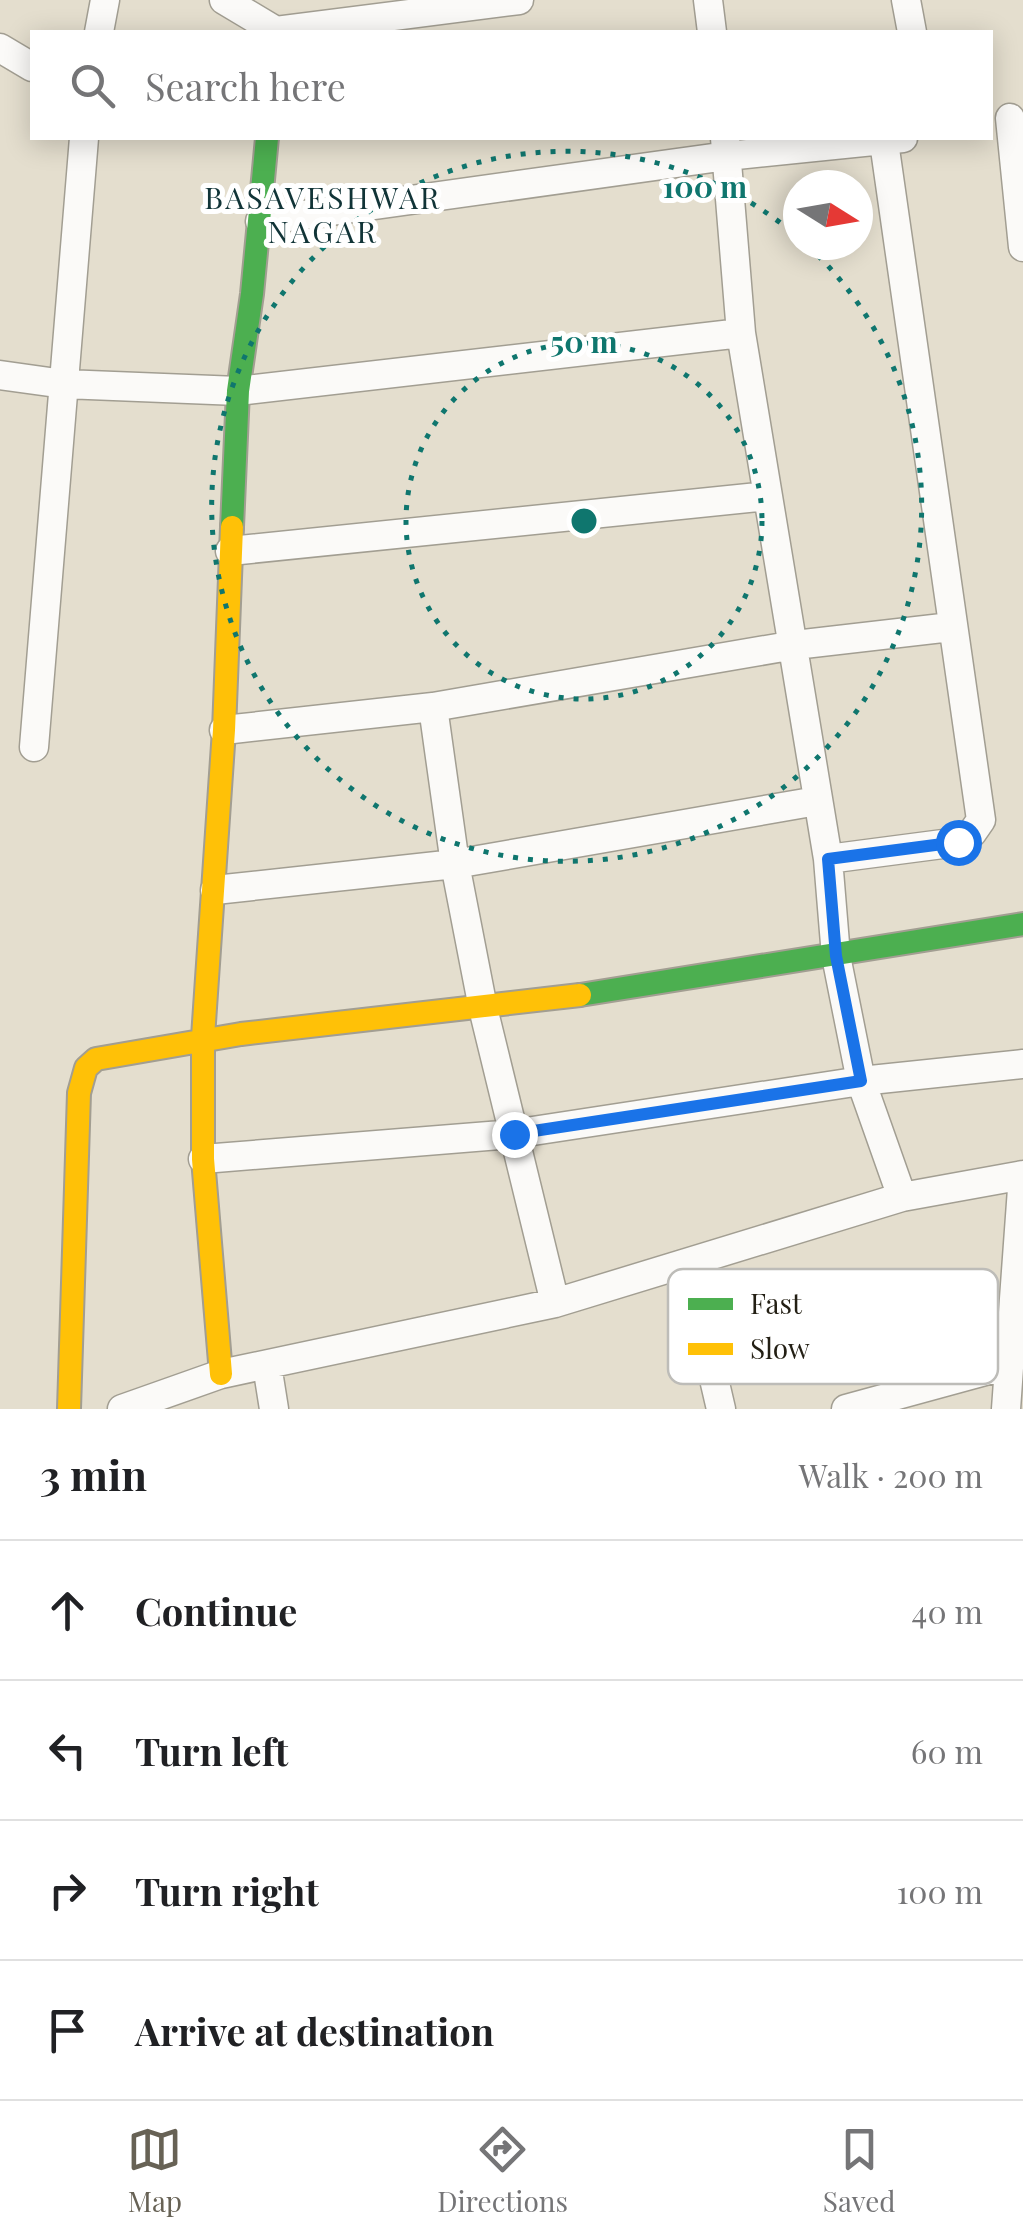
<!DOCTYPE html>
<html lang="en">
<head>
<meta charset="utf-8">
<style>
	:root { --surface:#fff; --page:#f2f2f2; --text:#202124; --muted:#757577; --line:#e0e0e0; --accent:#676255 }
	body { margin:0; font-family:"Playfair Display",serif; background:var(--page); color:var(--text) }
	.compass { position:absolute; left:783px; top:170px; width:90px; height:90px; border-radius:50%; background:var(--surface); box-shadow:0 5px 25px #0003; rotate:101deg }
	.stop { position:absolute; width:30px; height:30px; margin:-22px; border:8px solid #1a73e8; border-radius:50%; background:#fff }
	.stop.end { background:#1a73e8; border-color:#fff; box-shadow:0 2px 10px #0008 }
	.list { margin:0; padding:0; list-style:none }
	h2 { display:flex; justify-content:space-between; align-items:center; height:130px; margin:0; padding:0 40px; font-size:42px }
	h2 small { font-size:32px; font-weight:400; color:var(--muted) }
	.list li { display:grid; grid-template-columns:65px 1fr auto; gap:30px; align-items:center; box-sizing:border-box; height:140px; padding:0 40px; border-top:2px solid var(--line) }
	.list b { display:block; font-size:38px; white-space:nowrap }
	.list em { font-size:32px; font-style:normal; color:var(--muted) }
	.icon { flex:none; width:55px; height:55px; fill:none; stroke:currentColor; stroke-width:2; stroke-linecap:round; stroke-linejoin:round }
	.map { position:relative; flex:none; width:1023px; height:1409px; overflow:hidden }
	.search { position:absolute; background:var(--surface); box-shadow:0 5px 25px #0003; left:30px; right:30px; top:30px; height:110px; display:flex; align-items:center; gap:25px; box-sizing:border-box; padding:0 35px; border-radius:0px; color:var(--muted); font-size:38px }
	.sheet { height:690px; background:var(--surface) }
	nav { display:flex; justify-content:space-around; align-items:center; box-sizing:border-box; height:140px; border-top:2px solid var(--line); background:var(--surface); font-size:28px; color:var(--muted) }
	nav a { display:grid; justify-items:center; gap:5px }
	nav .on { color:var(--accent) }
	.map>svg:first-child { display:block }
</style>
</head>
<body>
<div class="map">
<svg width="1023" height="1409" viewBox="0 0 1023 1409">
	<rect width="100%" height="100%" fill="#e4dece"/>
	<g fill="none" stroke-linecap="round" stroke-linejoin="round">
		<!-- street casing -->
		<g stroke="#a29e92" stroke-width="31">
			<path id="street" d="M224 0 276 31 519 0
				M708 0 712 32
				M906 0 912 32
				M99 32 105 0
				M0 48 32 67
				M1010 118 1023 247
				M725 138 741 333 828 859 836 956 861 1081 902 1197
				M260 221 727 156 903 138
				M0 375 64 384 238 391 741 333
				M230 551 768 496
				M433 707 455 864 483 1008 555 1303
				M224 730 433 707 795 645 951 627
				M34 747 84 138
				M828 859 958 842 972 833 981 820 884 142
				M215 890 455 864 817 801
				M203 1159 513 1134 861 1081 1023 1064
				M687 1263 721 1409
				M267 1365 274 1409
				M122 1409 221 1374 555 1303 902 1197 1023 1175
				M846 1409 1007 1365
				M1006 1409 1023 1175"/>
		</g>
		<!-- fast casing -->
		<g stroke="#a29e92" stroke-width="26">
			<path id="fast" d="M232 527 238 391 252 294 267 138
				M580 995 1023 924"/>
		</g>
		<!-- slow casing -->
		<g stroke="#a29e92" stroke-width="26">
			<path id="slow" d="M221 1374 203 1159V1037L224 730 232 527
				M69 1409 79 1093 86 1068 96 1059 241 1034 580 995"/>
		</g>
		<!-- street -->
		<use href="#street" stroke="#fbfaf8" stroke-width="28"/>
		<!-- fast -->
		<use href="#fast" stroke="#4caf50" stroke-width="22"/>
		<!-- slow -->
		<use href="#slow" stroke="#ffc107" stroke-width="22"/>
	</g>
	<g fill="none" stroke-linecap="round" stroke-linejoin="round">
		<!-- route -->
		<path stroke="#1a73e8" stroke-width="12" d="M514 1134 861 1081 836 956 828 859 958 842"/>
	</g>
	<!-- distance rings -->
	<g fill="none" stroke="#0f766e" stroke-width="5" stroke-dasharray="5 10">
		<circle cx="584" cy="521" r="178"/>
		<path d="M807 245A355 355 0 1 1 798 237"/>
	</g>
	<g text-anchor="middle" stroke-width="10" stroke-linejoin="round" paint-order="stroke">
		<!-- neighbourhood labels -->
		<g font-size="30" letter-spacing="2.5" fill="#113437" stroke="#fff">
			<text x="323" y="209">BASAVESHWAR<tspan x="323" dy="34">NAGAR</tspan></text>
		</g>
	</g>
	<!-- legend -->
	<rect x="668" y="1269" width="330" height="115" rx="15" fill="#fff" stroke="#bdbcb8" stroke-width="2.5"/>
	<rect x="688" y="1298" width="45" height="12" fill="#4caf50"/>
	<rect x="688" y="1343" width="45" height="12" fill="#ffc107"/>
	<g font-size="28" fill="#231f14">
		<text x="750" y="1314">Fast</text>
		<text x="750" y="1359">Slow</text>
	</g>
	<circle cx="584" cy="521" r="15" fill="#0f766e" stroke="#fff" stroke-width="5"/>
	<g font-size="30" text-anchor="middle" font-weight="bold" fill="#0f766e" stroke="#fff" stroke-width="10" stroke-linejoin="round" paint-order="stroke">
		<text x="705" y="198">100 m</text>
		<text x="584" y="353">50 m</text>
	</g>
</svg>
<svg class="compass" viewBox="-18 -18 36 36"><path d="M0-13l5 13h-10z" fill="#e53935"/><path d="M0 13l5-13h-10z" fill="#757577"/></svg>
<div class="stop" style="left:958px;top:842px"></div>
<div class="stop end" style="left:514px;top:1134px"></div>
<div class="search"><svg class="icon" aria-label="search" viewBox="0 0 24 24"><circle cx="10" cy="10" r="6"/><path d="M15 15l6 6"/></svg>Search here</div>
</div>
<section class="sheet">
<h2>3 min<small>Walk · 200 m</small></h2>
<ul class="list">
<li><svg class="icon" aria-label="ahead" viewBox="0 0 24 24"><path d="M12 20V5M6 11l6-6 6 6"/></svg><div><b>Continue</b></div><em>40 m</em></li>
<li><svg class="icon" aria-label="left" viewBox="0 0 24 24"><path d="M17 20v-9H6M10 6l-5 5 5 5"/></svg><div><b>Turn left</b></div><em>60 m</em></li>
<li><svg class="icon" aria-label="right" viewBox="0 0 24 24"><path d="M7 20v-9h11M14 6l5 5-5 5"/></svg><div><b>Turn right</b></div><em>100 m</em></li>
<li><svg class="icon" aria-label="arrive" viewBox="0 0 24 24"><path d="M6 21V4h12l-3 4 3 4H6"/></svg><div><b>Arrive at destination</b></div></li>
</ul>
</section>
<nav>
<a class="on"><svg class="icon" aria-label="map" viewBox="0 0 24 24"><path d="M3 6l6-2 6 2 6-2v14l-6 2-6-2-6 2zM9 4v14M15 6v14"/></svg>Map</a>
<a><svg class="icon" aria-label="directions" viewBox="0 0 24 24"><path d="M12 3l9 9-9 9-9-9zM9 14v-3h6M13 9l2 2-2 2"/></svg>Directions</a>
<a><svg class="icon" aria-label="saved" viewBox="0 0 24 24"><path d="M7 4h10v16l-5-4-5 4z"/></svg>Saved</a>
</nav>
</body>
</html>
